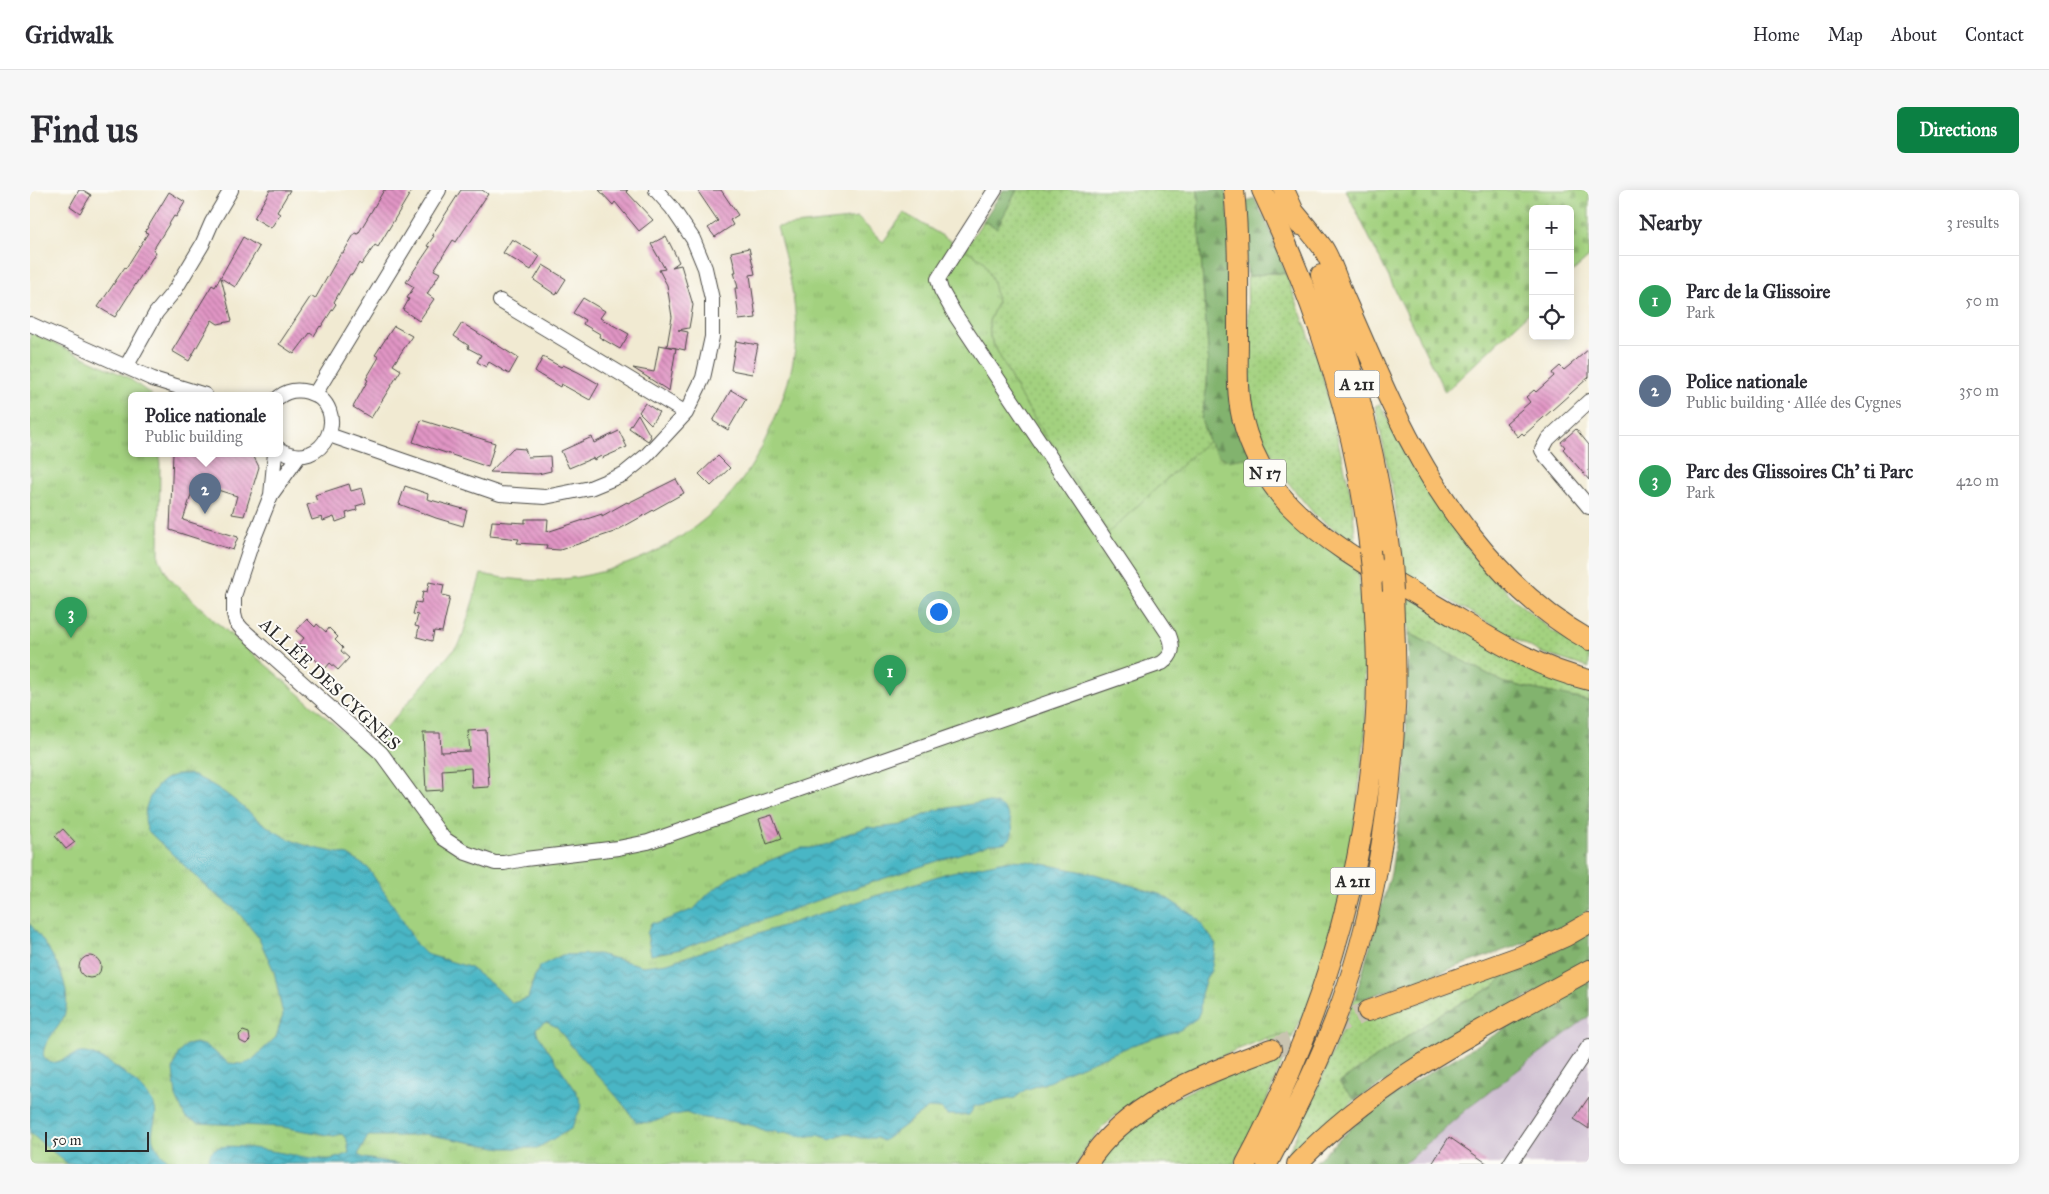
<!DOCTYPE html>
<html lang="en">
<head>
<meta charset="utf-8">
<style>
	:root { --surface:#fff; --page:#f7f7f7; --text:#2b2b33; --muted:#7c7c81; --line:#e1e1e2; --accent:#0b8043 }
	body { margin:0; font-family:"IM FELL Great Primer",serif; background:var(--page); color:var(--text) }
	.controls { position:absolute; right:15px; top:15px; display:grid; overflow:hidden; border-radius:8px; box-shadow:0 2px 12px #0003 }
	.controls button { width:45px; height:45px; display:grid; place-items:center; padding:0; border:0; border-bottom:1px solid var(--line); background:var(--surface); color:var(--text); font:25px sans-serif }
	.scale { position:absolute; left:15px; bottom:12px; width:104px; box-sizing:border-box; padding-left:5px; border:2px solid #2b2b2b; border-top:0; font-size:14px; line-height:18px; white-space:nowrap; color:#2b2b2b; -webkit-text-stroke:4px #fdfcf7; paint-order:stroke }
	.you { position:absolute; left:908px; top:421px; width:18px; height:18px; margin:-12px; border:4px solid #fff; border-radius:50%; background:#1a73e8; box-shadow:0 0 0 8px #1a73e833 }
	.badge { display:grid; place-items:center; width:32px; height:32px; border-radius:50%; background:var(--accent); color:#fff; font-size:16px; font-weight:700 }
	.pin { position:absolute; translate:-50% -41px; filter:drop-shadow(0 1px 2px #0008) }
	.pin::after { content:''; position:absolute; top:26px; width:18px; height:15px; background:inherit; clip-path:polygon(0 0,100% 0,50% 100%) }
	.popup { position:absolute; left:98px; top:202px; width:155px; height:65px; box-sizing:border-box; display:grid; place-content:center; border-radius:8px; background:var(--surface); filter:drop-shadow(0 1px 4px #0005); font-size:16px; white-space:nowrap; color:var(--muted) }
	.popup b { font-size:19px; color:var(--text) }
	.popup::after { content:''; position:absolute; left:50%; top:100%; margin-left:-10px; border:10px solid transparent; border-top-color:var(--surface) }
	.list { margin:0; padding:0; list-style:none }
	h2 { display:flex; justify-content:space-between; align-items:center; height:65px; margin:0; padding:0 20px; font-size:21px }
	h2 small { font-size:16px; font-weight:400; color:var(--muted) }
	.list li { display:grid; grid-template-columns:32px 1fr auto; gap:15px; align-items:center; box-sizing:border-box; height:90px; padding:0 20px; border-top:1px solid var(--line) }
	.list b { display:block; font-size:19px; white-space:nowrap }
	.list p { margin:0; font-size:16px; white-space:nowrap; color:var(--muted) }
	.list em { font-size:16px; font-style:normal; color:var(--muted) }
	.icon { flex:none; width:28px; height:28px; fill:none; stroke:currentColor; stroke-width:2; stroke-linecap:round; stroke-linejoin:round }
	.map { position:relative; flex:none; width:1559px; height:974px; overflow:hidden; border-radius:8px }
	header { display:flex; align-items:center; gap:30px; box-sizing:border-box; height:70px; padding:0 25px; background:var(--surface); border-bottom:1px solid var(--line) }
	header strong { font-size:24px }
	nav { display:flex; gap:28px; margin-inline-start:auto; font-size:18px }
	.intro { display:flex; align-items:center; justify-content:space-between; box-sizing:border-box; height:120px; padding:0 30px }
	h1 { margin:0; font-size:35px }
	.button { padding:12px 22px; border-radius:8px; background:var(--accent); color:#fff; font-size:18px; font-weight:700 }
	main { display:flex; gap:30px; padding:0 30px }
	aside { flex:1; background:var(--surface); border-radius:8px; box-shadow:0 2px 12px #0003 }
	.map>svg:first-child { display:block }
</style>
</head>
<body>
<header>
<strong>Gridwalk</strong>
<nav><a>Home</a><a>Map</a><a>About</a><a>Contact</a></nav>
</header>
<div class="intro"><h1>Find us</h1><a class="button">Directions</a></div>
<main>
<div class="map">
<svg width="1559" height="974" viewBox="0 0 1559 974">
	<defs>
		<pattern id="grass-dots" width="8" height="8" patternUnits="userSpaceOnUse" patternTransform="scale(1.25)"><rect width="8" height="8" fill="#a3d17f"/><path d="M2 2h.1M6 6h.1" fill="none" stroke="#8cb46e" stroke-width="1.8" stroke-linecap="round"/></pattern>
		<pattern id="forest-firs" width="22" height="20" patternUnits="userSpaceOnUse" patternTransform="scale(1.25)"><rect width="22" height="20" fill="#82b36e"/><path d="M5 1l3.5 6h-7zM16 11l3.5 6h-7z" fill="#6b925b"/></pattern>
		<pattern id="cemetery-stones" width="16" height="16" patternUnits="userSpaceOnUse" patternTransform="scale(1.25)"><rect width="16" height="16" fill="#a3d17f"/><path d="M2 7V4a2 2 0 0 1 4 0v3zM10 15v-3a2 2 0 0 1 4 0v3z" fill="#8cb46e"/></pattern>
		<pattern id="park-tufts" width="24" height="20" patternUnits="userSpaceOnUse" patternTransform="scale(1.25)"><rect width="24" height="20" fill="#a3d17f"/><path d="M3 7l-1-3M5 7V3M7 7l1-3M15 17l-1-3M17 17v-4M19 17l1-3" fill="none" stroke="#8cb46e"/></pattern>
		<pattern id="water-waves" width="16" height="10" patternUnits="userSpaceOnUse" patternTransform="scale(1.25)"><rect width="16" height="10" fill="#49b6c5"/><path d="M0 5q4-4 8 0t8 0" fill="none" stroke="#3d94a0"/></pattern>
		<pattern id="building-back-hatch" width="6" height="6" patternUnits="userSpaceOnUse" patternTransform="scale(1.25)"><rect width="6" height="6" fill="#e195c5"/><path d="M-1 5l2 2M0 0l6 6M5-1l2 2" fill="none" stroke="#b77aa0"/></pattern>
	</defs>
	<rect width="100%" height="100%" fill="#fdfcf7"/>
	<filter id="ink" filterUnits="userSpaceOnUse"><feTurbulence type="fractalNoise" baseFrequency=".02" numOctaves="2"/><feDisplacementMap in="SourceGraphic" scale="10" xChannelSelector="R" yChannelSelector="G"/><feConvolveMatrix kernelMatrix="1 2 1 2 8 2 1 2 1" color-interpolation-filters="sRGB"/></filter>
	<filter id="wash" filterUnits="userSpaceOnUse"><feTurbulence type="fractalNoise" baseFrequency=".0096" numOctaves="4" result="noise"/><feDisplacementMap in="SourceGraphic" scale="20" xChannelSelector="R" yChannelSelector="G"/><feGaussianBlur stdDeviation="1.12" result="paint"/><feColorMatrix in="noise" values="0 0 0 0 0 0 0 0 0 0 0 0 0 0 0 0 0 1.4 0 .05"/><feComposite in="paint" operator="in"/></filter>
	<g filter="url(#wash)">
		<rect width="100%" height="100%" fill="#f1ead2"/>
		<!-- industrial -->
		<path fill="#cebed1" d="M1559 826V974H1374L1438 918Z"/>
		<!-- grass -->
		<path fill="url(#grass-dots)" stroke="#677e55" d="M987 0H1168L1170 54 1178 160 1177 197 1171 229 1200 271 1336 535 1324 640 920 551 988 204 960 147 959 131 967 112 935 59 953 31 967 37Z
			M1239 83 1256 84 1290 175 1322 309 1326 355 1285 325 1251 284 1226 234 1220 200 1217 87Z
			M1350 214 1385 278 1446 369 1486 411 1521 440 1559 461V478L1509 462 1374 384 1365 312 1345 216Z
			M1376 406 1559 494V511L1475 493 1379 443Z
			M1476 782 1465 796 1412 823 1309 893 1325 910 1259 969 1257 966 1295 881 1325 808H1336L1340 830Z
			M1247 846H1263L1231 924 1204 974H1068C1109 914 1180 892 1244 866L1237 848Z"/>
		<!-- forest -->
		<path fill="url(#forest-firs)" stroke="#566f4c" d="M973 0H987L967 38 953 31Z
			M1168 0H1196L1222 267 1201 271 1186 265 1178 251 1171 229 1177 197 1178 160 1170 54Z
			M1224 8 1239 38 1256 83H1239L1217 87 1215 13Z
			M1379 443 1475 493 1559 511V720L1524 743 1336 808H1325L1361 683 1375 587Z
			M1559 743V771L1325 910 1309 893 1412 823 1465 796 1476 782 1509 769Z
			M1559 790V826L1438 918 1374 974H1283L1330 930 1382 893Z"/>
		<!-- cemetery -->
		<path fill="url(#cemetery-stones)" stroke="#677e55" d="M1316 0H1559V67L1540 84V19H1503V119L1415 202Z"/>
		<!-- park -->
		<path fill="url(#park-tufts)" stroke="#677e55" d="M874 23 953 70 963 91 967 113 959 131 960 147 989 204 1078 343 1178 251C1192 274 1197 271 1222 267L1328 378 1333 425 1336 535 1324 640 1307 723 1279 814 1263 846H1247L1237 848C1171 874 1080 905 1047 974H0V142L97 187 122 205H101V263H130L129 368 138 387 184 430 334 560 348 547 431 451 451 384C478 389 506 393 534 389 601 381 669 347 711 291 724 274 733 255 742 235 753 210 765 176 766 148 767 110 757 74 747 37L828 28 853 52Z"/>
		<!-- water -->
		<path fill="url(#water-waves)" stroke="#3a7078" d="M158 584C200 598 216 625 251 645 272 657 295 660 318 665L338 678 369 724 386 754 396 764 439 777 467 798 482 813 498 808 505 785 510 776 532 765 568 764 613 776 637 773 917 683 980 670 997 671 1065 684 1132 705 1167 728 1186 754 1181 781 1176 788 1171 804 1170 821 1167 828 1150 840 1108 853 1032 884 1021 891 995 900 985 908 945 916 939 925H917L911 919 898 918 853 951 847 948H830L816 943 800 949 788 945 773 947 755 942 749 944 746 941H735L724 936 700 931 667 927 656 923 639 926 621 933 606 932C583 897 550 871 527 837L516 832 506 838 508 845 546 901 552 915 541 939 507 958H472L394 944 383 946H338L328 965 334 968 369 974H179C179 969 179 963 183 960 199 947 279 972 301 969 307 968 314 965 319 963L317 950 312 944 304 946 252 937 168 933 155 927 146 906 143 880 148 864 156 855 166 853 176 856 199 873 213 874 221 871 246 847 253 825 244 781 228 747 207 721 181 701 118 641C109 622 122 593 142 586 147 584 153 584 158 584Z
			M948 613C956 613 965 612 972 617 980 623 989 645 976 652 971 654 964 654 960 654L806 704 651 759 621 765 617 744 621 733H628L664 719 678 704 703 685 771 658H780L799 654 814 645 838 637 846 638 872 635 906 620Z
			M0 734C19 757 45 795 34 826 29 840 10 853 14 868L21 873C31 872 40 865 50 863 71 860 116 897 124 915 130 927 118 941 124 953 127 960 135 967 141 974H38L0 943Z"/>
		<g id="blocks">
			<!-- building -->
			<path fill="url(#building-back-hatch)" d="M49 0H53L61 5 50 23 40 16Z
				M240 0H260L247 22 250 24 241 38 224 28Z
				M354 0H382L348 57 345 55 331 75 329 73 322 85 320 84 304 112 306 114 291 137 290 136 284 146 280 143 264 164 249 154 281 106 285 109 311 63H313L325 43 328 44Z
				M431 0H452L458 4 426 52 423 50 404 80 410 83 397 104 404 109 389 131 373 120 379 109 377 108 384 97 376 92 400 57 397 56 404 46 402 45Z
				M569 0H598L596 1 623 30 609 41 585 12 583 15Z
				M667 0H691L708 25 700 30 703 35 685 47 678 38 688 31Z
				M139 2 155 12 146 27 144 26 123 60 126 62 85 127 68 117 95 77 96 78 118 43 115 42Z
				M636 46 649 72 642 77 651 75 663 115 659 138 648 140 658 142 655 160 637 156 642 127 637 95 629 80 635 79 621 54Z
				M213 47 229 57 205 97 191 88 202 131 188 134 182 130 159 171 142 161 182 95 185 97Z
				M482 49 510 66 501 80 473 63Z
				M719 58 725 84 720 85 726 128 709 130 705 98H708L704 82H706L701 62Z
				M513 75 536 89 526 105 504 90Z
				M553 108 575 121 570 128 599 144 590 159 569 147 570 144 553 134 555 130 543 123Z
				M432 133 488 168 479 184 459 172 456 177 447 172 451 165 438 158 439 156 424 146Z
				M364 136 382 146 363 175 371 180 341 228 323 217 338 190 336 189 349 167 345 165Z
				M706 151 728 155 722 184 701 180Z
				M629 155 646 158 639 201 603 178 624 182Z
				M1559 159V187L1494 245 1492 243 1488 247 1476 233 1500 212 1496 207 1504 200 1506 202 1524 186 1522 183 1530 176 1534 180Z
				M513 167 531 177 533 175 548 182 569 194 560 210 531 194 530 197 505 182Z
				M701 200 716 209 698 240 683 231Z
				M615 213 629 222 621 234 609 222Z
				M608 224 621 247 618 251 599 238Z
				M391 230 465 253 458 277 383 252Z
				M1546 239 1559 255V290L1533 259 1535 257 1531 252Z
				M589 241 597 257 572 268 571 266 564 270 563 268 539 278 531 261 562 247 564 253Z
				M483 258 495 259 498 267 520 266 521 281 508 284 460 282Z
				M143 263H222L229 277 214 326 202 324 207 306 165 293 153 330 208 347 203 360 140 340Z
				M688 266 700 278 681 296 669 284Z
				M646 289 654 303 584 342 530 360 516 359 517 355 487 353 489 349 460 346 462 331 495 333V329H518L517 342 572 324V326L597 312 598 313Z
				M319 294 321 301 332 298 336 313 326 316 327 320 316 323 317 328 306 332 304 327 293 331 292 327 282 330 277 315 287 312 285 305Z
				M375 296 398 304 397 309 437 320 433 336 406 328 369 314Z
				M399 392 414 395 412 405 420 407 412 442 404 441 402 451 387 447 389 437 385 436 388 425 383 424 386 412 391 413 393 401 397 402Z
				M277 429 285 437 287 434 296 442 299 438 308 447 305 450 313 458 311 461 319 468 308 480 300 473 295 479 269 454 274 448 266 441Z
				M456 540 459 597 442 598 441 578 412 580 413 600 396 601 393 543H410L411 562 440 561 438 541Z
				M742 625 751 649 737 654 729 629Z
				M33 639 45 652 36 659 25 646Z
				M49 777a11 11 0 1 1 22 0a11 11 0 1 1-22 0Z
				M213 841 219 843 220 850 216 854 210 851 209 845Z
				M1559 907V939L1544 929Z
				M1419 947 1458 974H1402Z"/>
		</g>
	</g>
	<g filter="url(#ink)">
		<use href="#blocks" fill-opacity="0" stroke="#494844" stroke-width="1"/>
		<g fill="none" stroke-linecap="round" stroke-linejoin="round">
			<!-- highway-tunnel -->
			<path stroke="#c9c4b1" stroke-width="20" stroke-dasharray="20 10" stroke-linecap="butt" d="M1241 859 1338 821"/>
			<!-- minor casing -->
			<g stroke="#494844" stroke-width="16">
				<path id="minor" d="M470 111 656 223
					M0 134 123 189 175 205
					M96 177 126 123 145 100 172 55 182 32 201 0
					M285 204 409 0
					M249 207C258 200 267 199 278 202 324 216 294 287 249 259
					M1559 211 1518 249 1512 260 1515 265 1559 317
					M299 245 470 304 515 307 560 298 594 284 616 266 656 223 673 188 682 147V109L675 78 663 49 642 18 626 0
					M245 263 241 305 269 266
					M241 305 220 358 204 406V424L206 432 212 439 351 563 413 648 436 663 465 673H474L495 669 588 658 618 652 1132 473C1143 465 1144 458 1139 445L924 123 911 100 908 89 965 0
					M1480 974 1559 856"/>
			</g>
			<!-- highway casing -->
			<g stroke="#494844" stroke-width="22">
				<path id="highway" d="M1204 0C1209 49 1208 99 1208 148 1208 173 1206 201 1212 227 1220 260 1237 292 1260 316 1300 357 1354 385 1403 414 1453 443 1502 477 1559 490
					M1232 0C1287 116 1326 233 1340 361
					M1254 0 1270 35
					M1265 23C1274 34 1284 46 1293 58 1302 72 1307 91 1314 107 1330 143 1345 179 1362 215 1405 306 1469 400 1559 450
					M1291 85C1326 181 1348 271 1361 372
					M1338 821 1491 766 1536 746 1559 733
					M1057 974C1097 911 1176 884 1241 859
					M1216 974C1289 837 1333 695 1345 539 1349 489 1346 438 1343 388
					M1237 974C1262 927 1286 880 1305 830 1343 734 1361 621 1365 518 1367 479 1364 440 1363 401
					M1267 974C1348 888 1457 837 1559 780"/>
			</g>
			<!-- minor -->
			<use href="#minor" stroke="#fff" stroke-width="14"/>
			<!-- highway -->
			<use href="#highway" stroke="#f9be6d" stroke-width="20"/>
			<!-- highway-bridge casing -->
			<g stroke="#494844" stroke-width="22" stroke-linecap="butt">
				<path id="highway-bridge" d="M1340 361 1343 388
					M1361 372 1363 401"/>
			</g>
			<!-- highway-bridge -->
			<use href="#highway-bridge" stroke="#f9be6d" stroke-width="20"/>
		</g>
	</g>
	<g text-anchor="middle" stroke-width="4" stroke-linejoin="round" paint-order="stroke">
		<!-- shield labels -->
		<g fill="#fdfcf7" stroke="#6a6a68" stroke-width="1">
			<rect x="1304.5" y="180.5" width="45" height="27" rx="4"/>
			<rect x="1214" y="269.5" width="42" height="27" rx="4"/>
			<rect x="1300.5" y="677.5" width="45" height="27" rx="4"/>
		</g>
		<g font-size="16" font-weight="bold" fill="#2b2b2b">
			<text x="1327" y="200">A 211</text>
			<text x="1235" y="289">N 17</text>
			<text x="1323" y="697">A 211</text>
		</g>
		<!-- street labels -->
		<g font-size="18" fill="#2b2b2b" stroke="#fdfcf7">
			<text transform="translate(300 494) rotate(43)" y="6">ALLÉE DES CYGNES</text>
		</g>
	</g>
</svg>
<div class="controls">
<button>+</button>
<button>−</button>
<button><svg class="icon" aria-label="locate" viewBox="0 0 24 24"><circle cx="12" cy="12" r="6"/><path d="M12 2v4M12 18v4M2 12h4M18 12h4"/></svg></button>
</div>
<div class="scale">50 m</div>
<div class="you"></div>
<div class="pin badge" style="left:860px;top:506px;background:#2e9e5b">1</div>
<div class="pin badge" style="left:175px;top:324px;background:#5c6f8a">2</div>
<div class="popup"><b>Police nationale</b>Public building</div>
<div class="pin badge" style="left:41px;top:448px;background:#2e9e5b">3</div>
</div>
<aside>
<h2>Nearby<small>3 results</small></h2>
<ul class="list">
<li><span class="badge" style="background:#2e9e5b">1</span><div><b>Parc de la Glissoire</b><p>Park</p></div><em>50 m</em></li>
<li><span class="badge" style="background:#5c6f8a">2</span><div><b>Police nationale</b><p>Public building · Allée des Cygnes</p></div><em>350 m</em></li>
<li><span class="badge" style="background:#2e9e5b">3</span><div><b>Parc des Glissoires Ch' ti Parc</b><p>Park</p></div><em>420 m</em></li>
</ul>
</aside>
</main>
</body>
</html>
